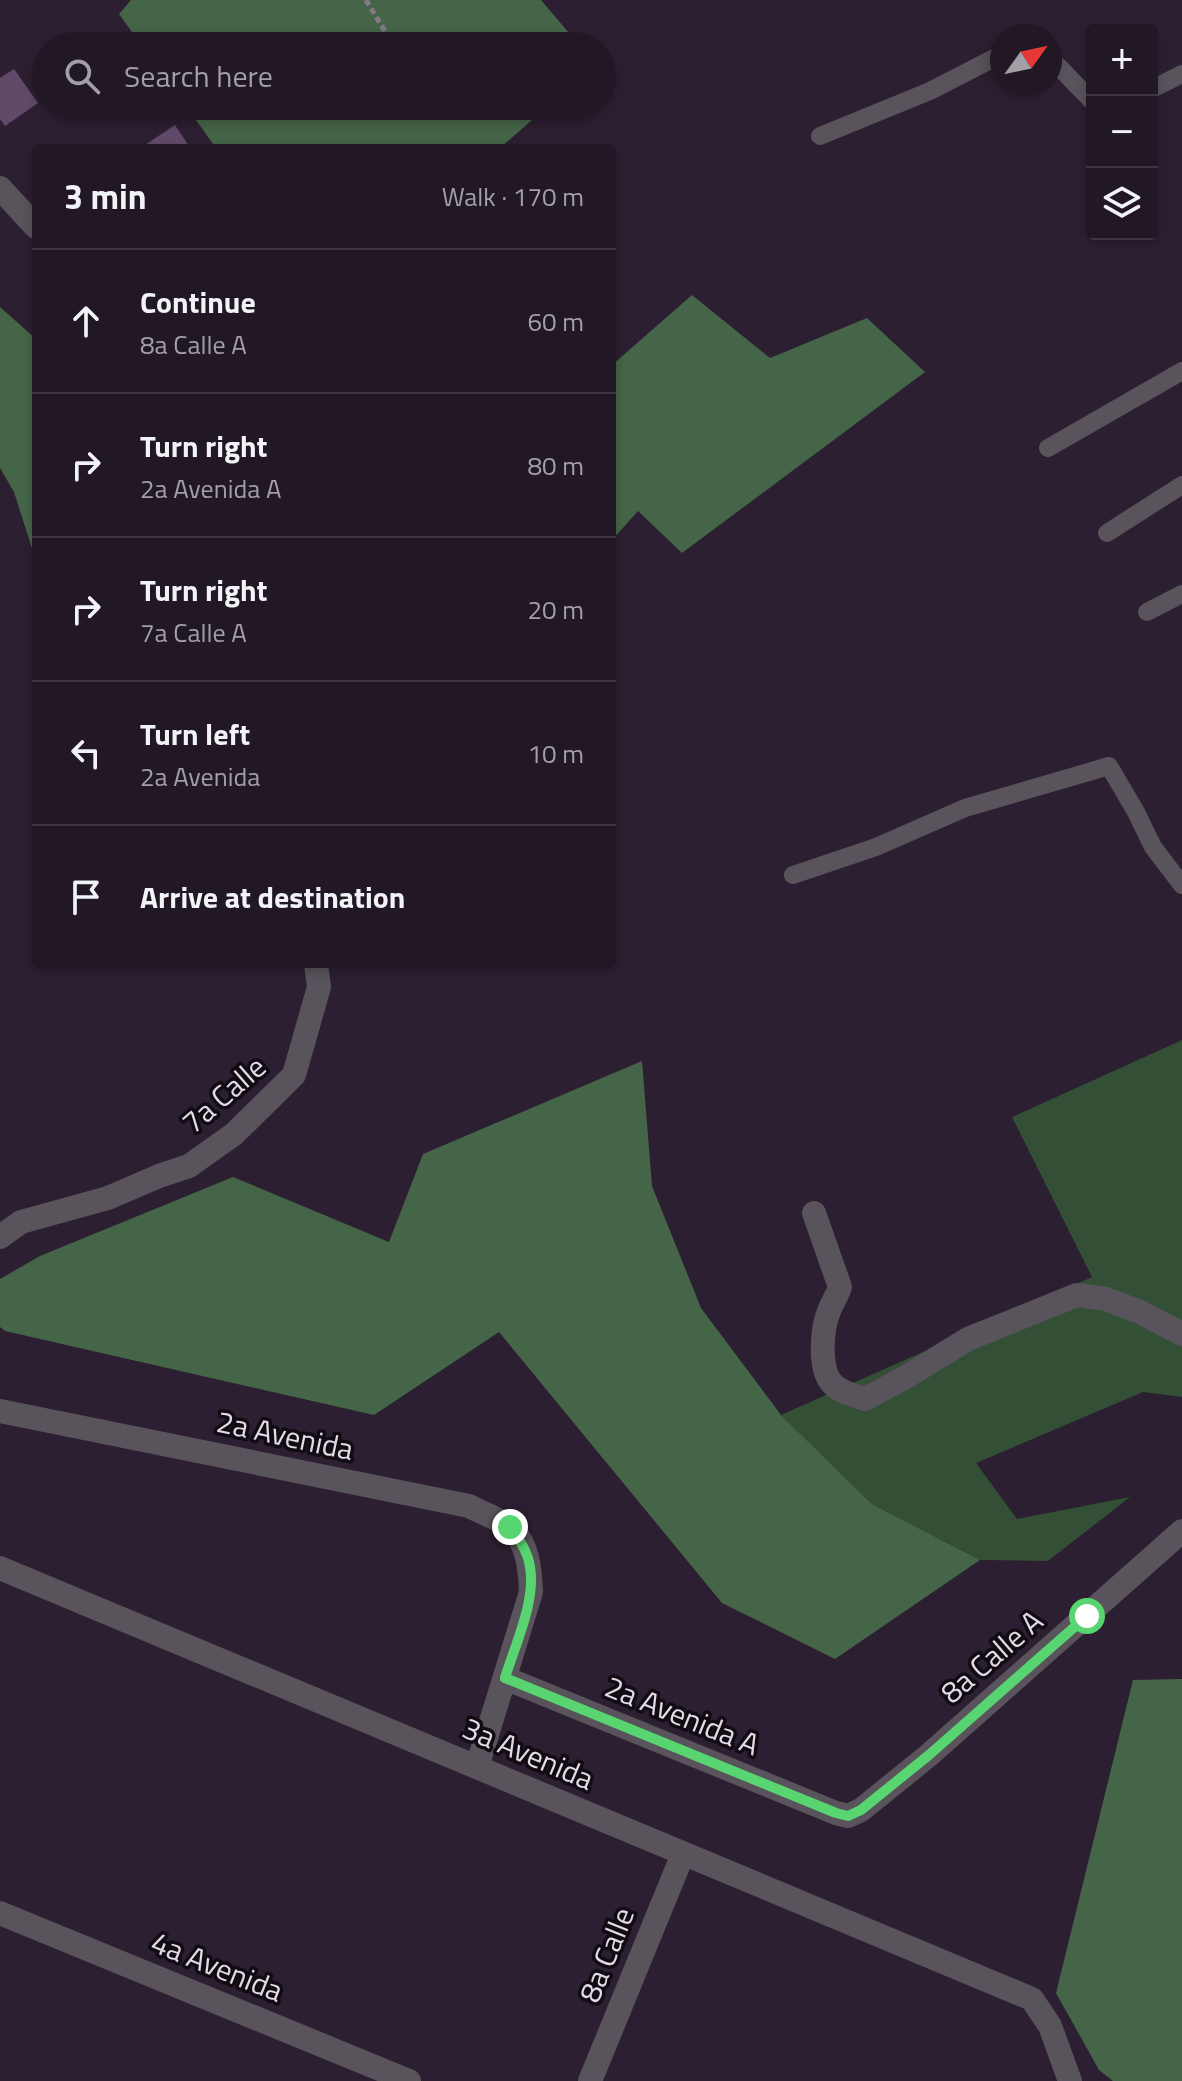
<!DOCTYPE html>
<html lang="en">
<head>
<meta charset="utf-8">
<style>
	:root { --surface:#211725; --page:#2d2432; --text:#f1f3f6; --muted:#a29fa7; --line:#3e3642 }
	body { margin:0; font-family:"Titillium Web",sans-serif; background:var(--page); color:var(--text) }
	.controls { position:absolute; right:24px; top:24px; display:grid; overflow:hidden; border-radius:8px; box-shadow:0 4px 12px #0003 }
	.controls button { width:72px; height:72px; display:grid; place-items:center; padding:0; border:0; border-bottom:2px solid var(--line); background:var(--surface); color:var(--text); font:40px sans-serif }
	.compass { position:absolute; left:990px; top:24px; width:72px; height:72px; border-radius:50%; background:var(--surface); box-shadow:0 4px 12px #0003; rotate:57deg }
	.stop { position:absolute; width:24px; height:24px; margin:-18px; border:6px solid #58d570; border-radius:50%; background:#fff }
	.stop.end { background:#58d570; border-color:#fff; box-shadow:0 2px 8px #0008 }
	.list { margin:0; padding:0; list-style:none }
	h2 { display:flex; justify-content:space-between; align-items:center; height:104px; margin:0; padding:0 32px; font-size:34px }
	h2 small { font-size:26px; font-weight:400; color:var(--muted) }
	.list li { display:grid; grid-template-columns:52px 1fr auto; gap:24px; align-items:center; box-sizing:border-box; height:144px; padding:0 32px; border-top:2px solid var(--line) }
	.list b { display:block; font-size:30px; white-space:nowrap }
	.list p { margin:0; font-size:26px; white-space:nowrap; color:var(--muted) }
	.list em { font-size:26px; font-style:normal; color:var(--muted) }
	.icon { flex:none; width:44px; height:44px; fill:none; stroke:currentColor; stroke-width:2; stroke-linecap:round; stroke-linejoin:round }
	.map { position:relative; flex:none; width:1182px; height:2081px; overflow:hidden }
	.search { position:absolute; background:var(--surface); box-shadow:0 4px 12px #0003; left:32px; top:32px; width:584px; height:88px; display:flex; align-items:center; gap:20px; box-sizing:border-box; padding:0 28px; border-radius:44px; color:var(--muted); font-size:30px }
	.panel { position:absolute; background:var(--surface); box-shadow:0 4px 12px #0003; left:32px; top:144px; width:584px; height:824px; border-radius:8px }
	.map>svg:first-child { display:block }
</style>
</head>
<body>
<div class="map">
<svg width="1182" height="2081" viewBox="0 0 1182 2081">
	<rect width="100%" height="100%" fill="#2c1f31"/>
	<!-- green -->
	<path fill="#334f36" d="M1182 1040V1397L1143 1392 976 1463 1017 1519 1130 1497 1048 1561 980 1560 872 1504 781 1415 1092 1277 1012 1117Z"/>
	<!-- forest -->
	<path fill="#456548" d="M131 0H541L580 46H142L119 14Z
		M186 106H548L500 148H216Z
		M692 295 770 358 867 318 925 372 682 553 638 511 612 540V365Z
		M0 307 36 339V561L14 492 0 468Z
		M642 1061 652 1186 701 1308 781 1415 872 1504 980 1560 835 1659 722 1603 499 1332 374 1415 5 1331 0 1327V1279L40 1256 233 1177 389 1242 423 1154Z
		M1182 1679V2081H1113L1099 2070 1056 1993 1133 1680Z"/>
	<!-- building -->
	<path fill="#61496a" d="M14 69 38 103 5 126 0 119V78Z
		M175 125 189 146 185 148H147L145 145Z"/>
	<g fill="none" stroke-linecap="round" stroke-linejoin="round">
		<!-- path -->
		<path stroke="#847987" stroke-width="5" stroke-dasharray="6 4" stroke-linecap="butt" d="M366 0 386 33"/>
		<!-- lane -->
		<path stroke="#59535c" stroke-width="18" d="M1050 62 1059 67 1092 101
			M1152 89 1182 74
			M820 136 930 91 1002 54
			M1048 448 1182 371
			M1107 533 1182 485
			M1147 612 1182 594
			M793 875 876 847 965 808 1109 766 1136 812 1153 847 1182 885"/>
		<!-- street -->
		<path stroke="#59535c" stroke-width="24" d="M0 188 36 227
			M814 1213 840 1287C837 1296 832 1303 829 1311 822 1328 819 1365 830 1381 838 1392 853 1395 865 1399L906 1377 968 1339 1077 1295 1106 1299 1140 1312 1182 1334
			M0 1237 21 1222 108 1198 159 1176 189 1166 234 1134 294 1075 319 987 316 964
			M0 1411 469 1506C482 1513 498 1518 509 1527 528 1542 530 1569 531 1592L477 1767
			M0 1568 1032 1999 1050 2026 1070 2081
			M505 1678 836 1813 848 1816 861 1810 929 1755 1182 1531
			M0 1913 409 2081
			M590 2081 683 1854"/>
	</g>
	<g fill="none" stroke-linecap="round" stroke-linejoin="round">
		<!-- route -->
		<path stroke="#58d570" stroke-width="10" d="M510 1527C519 1539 528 1552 530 1567 536 1601 515 1645 505 1678L836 1813 848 1816 861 1810 929 1755 1087 1616"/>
	</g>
	<g text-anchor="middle" stroke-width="7" stroke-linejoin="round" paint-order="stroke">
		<!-- street labels -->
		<g font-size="30" fill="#e3dae5" stroke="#110c13">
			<text transform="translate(224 1095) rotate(-41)" y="10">7a Calle</text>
			<text transform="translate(285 1436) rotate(12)" y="10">2a Avenida</text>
			<text transform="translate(992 1657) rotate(-41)" y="10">8a Calle A</text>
			<text transform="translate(682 1716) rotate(22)" y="10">2a Avenida A</text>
			<text transform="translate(528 1754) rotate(23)" y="10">3a Avenida</text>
			<text transform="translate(607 1955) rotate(-68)" y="10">8a Calle</text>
			<text transform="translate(217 1967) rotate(22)" y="10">4a Avenida</text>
		</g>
	</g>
</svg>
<div class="controls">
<button>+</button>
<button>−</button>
<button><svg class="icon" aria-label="layers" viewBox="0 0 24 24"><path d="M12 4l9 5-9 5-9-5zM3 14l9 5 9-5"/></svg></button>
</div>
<svg class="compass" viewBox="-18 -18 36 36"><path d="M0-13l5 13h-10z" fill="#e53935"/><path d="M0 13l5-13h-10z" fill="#a29fa7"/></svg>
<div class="stop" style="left:1087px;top:1616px"></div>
<div class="stop end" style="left:510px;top:1527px"></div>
<div class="search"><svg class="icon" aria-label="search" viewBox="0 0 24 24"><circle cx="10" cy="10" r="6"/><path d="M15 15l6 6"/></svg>Search here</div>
<section class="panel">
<h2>3 min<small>Walk · 170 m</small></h2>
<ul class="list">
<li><svg class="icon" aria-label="ahead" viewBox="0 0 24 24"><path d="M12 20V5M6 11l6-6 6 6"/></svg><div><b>Continue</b><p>8a Calle A</p></div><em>60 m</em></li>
<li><svg class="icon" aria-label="right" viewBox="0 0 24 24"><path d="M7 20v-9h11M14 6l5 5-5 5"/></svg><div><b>Turn right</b><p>2a Avenida A</p></div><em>80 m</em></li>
<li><svg class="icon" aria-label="right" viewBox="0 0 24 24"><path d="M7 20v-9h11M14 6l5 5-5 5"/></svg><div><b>Turn right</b><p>7a Calle A</p></div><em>20 m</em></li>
<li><svg class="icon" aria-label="left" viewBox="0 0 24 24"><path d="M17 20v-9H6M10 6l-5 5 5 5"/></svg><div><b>Turn left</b><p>2a Avenida</p></div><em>10 m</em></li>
<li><svg class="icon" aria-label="arrive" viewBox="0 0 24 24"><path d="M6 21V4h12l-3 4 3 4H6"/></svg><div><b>Arrive at destination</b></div></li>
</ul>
</section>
</div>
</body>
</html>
